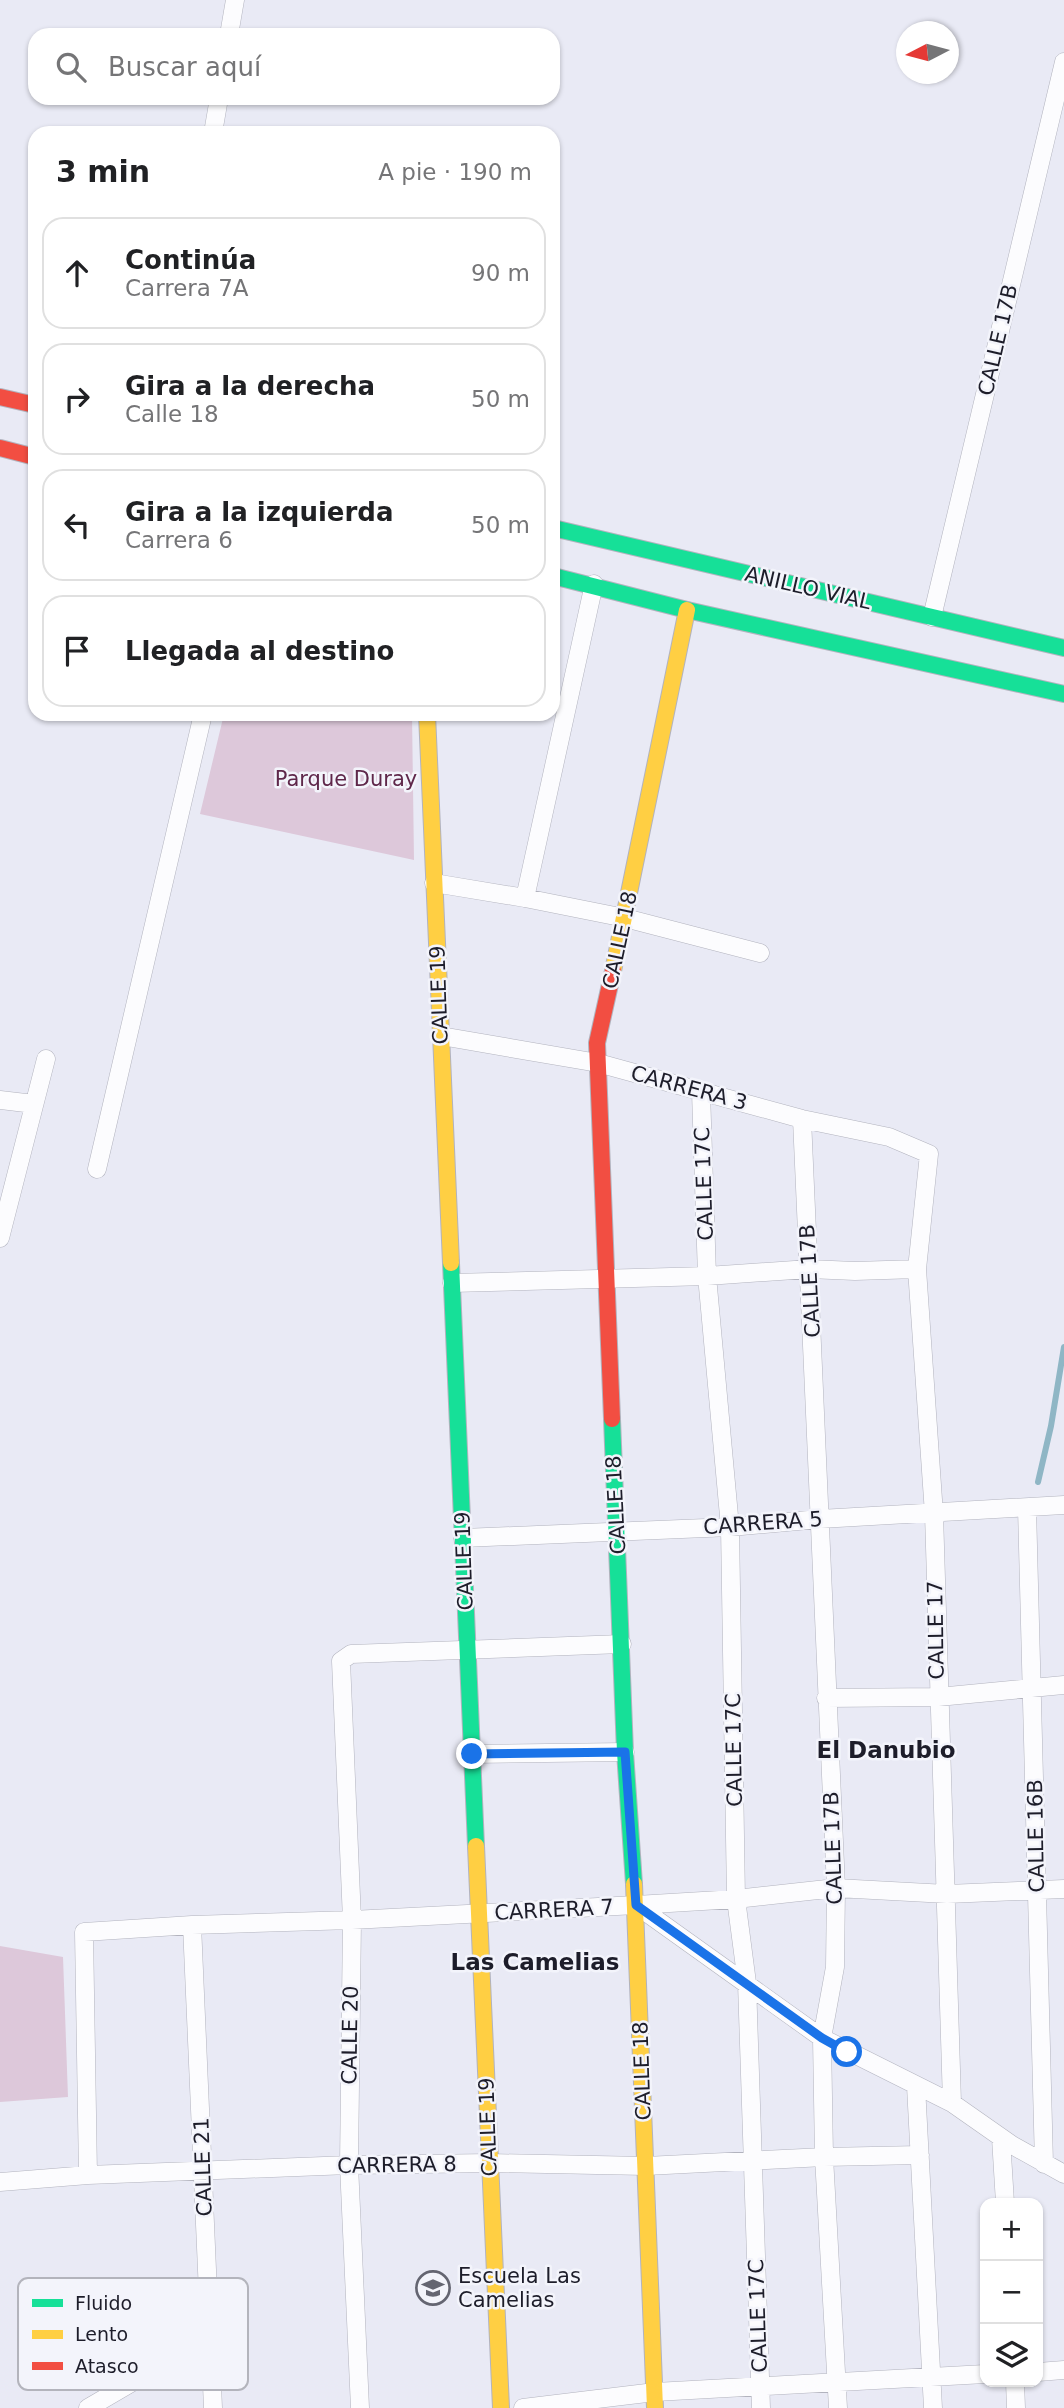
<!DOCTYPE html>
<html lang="es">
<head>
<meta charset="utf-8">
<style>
	:root { --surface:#fff; --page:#f2f2f2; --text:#202124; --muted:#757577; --line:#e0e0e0 }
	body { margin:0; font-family:"DejaVu Sans",sans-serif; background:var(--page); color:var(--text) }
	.controls { position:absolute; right:21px; bottom:21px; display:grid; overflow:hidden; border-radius:14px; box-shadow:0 2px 5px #0004 }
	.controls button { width:63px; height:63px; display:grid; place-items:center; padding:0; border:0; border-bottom:2px solid var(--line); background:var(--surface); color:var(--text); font:35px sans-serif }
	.compass { position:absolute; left:896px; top:21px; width:63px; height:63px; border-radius:50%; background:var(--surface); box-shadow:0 2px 5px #0004; rotate:264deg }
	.stop { position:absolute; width:21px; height:21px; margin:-16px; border:5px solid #1a73e8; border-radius:50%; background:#fff }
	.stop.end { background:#1a73e8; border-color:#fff; box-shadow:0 2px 7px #0008 }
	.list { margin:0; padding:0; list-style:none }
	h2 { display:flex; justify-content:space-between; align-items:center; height:91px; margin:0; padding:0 28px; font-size:30px }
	h2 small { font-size:23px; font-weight:400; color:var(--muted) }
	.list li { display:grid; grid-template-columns:46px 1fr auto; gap:21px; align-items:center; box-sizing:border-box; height:112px; margin:0 14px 14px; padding:0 14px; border:2px solid var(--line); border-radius:21px }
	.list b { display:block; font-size:26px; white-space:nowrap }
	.list p { margin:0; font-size:23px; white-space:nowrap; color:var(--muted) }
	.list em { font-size:23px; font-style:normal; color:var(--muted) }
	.icon { flex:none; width:38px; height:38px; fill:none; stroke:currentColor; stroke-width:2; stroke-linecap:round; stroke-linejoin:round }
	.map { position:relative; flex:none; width:1064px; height:2408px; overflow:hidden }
	.search { position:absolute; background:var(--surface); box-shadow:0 2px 5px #0004; left:28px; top:28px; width:532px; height:77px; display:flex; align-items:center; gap:18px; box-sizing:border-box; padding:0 24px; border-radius:21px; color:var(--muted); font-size:26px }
	.panel { position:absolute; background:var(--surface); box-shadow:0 2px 5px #0004; left:28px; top:126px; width:532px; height:595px; border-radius:21px }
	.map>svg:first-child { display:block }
</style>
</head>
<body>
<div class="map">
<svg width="1064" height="2408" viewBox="0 0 1064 2408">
	<rect width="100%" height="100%" fill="#e9eaf5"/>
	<!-- green -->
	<path fill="#ddc8da" d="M224 714H412L414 860 200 814Z
		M0 1946 63 1957 68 2097 0 2102Z"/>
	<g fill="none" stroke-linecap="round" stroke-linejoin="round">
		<!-- stream -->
		<path stroke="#8fb6c5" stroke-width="6" d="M1038 1482 1051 1426 1064 1347"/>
		<!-- street casing -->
		<g stroke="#b2b3be" stroke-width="19">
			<path id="street" d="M229 35 235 0
				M213 133 219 98
				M932 617 1064 62
				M434 883 525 898 625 918 760 953
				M525 898 594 584
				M441 1036 598 1063 802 1119 889 1137 929 1154 917 1269 934 1514 952 2103
				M701 1092 707 1276 730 1527 736 1899 747 1983 761 2408
				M0 1100 34 1104
				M802 1119 836 1888 835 1967 822 2038 824 2157 838 2408
				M97 1169 203 714
				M0 1238 46 1059
				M452 1283 707 1276 809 1269 855 1271 917 1269
				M1027 1508 1044 2164
				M463 1538 730 1527 820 1519 1064 1505
				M826 1698 938 1697 1064 1685
				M472 1754 625 1752
				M636 1905 822 2038 952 2103 1012 2145 1064 2174
				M192 1925 213 2408
				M916 2086 933 2408
				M1001 2138 1005 2203
				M88 2175 84 1932 192 1925 352 1920 636 1905 736 1899 836 1888 947 1894 1064 1889
				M0 2182 88 2175 349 2165 490 2163 646 2166 824 2157 920 2155
				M1038 2372 1064 2370
				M1015 2382 1016 2408
				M88 2408 208 2338
				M360 2408 349 2165 352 1920 341 1661 351 1654 622 1644
				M523 2408 655 2392 985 2374"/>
		</g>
		<!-- fast casing -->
		<g stroke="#b2b3be" stroke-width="18">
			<path id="fast" d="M553 528 1064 648
				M553 576 687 610 1064 694
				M451 1263 476 1846
				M612 1419 625 1752 634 1884"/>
		</g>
		<!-- slow casing -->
		<g stroke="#b2b3be" stroke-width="18">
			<path id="slow" d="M427 714 451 1263
				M613 971 687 610
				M476 1846 501 2408
				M634 1884 655 2408"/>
		</g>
		<!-- jam casing -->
		<g stroke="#b2b3be" stroke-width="18">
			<path id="jam" d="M0 397 35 405
				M0 448 35 457
				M612 1419 597 1043 613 971"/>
		</g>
		<!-- street -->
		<use href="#street" stroke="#fcfcfe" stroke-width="18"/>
		<!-- fast -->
		<use href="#fast" stroke="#16e098" stroke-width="16"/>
		<!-- slow -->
		<use href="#slow" stroke="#ffcf43" stroke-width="16"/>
		<!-- jam -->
		<use href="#jam" stroke="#f24e42" stroke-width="16"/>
	</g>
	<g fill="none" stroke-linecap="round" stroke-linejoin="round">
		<!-- route -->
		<path stroke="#1a73e8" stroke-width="9" d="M472 1754 625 1752 636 1905 822 2038 847 2052"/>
	</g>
	<!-- icons -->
	<defs>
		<g id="school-ring" transform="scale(1.75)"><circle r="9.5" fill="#f3f4fb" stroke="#646571" stroke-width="1.5"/><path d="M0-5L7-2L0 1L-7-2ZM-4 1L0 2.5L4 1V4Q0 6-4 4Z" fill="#646571"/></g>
	</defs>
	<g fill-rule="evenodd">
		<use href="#school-ring" x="433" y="2288"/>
	</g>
	<g text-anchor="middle" stroke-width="5" stroke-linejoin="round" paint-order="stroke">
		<!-- street labels -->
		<g font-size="21" fill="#1d1d2a" stroke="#f3f4fb">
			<text transform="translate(998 340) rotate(-77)" y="7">CALLE 17B</text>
			<text transform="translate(808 588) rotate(13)" y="7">ANILLO VIAL</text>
			<text transform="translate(620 940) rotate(-78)" y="7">CALLE 18</text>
			<text transform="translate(439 995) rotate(-92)" y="7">CALLE 19</text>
			<text transform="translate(689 1088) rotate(15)" y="7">CARRERA 3</text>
			<text transform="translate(704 1184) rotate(-92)" y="7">CALLE 17C</text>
			<text transform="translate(810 1281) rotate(-93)" y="7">CALLE 17B</text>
			<text transform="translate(616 1505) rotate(-93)" y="7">CALLE 18</text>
			<text transform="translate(763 1523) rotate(-4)" y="7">CARRERA 5</text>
			<text transform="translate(464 1561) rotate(-92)" y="7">CALLE 19</text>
			<text transform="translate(936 1630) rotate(-91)" y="7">CALLE 17</text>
			<text transform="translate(734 1750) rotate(-91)" y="7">CALLE 17C</text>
			<text transform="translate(1036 1836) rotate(-91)" y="7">CALLE 16B</text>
			<text transform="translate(833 1848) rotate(-92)" y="7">CALLE 17B</text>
			<text transform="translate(554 1910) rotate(-3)" y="7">CARRERA 7</text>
			<text transform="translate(350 2035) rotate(-89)" y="7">CALLE 20</text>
			<text transform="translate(642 2071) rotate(-92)" y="7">CALLE 18</text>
			<text transform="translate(488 2127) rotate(-92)" y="7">CALLE 19</text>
			<text transform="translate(397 2165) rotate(-1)" y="7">CARRERA 8</text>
			<text transform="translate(203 2167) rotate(-92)" y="7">CALLE 21</text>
			<text transform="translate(758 2316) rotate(-92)" y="7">CALLE 17C</text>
		</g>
		<!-- park labels -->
		<g font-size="21" fill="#5f274a" stroke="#f3f4fb">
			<text x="346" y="786">Parque Duray</text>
		</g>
		<!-- poi labels -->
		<g font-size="21" fill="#1d1d2a" stroke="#f3f4fb" text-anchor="start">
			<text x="458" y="2283">Escuela Las<tspan x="458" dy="24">Camelias</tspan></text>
		</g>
		<!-- neighbourhood labels -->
		<g font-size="23" font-weight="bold" fill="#1d1d2a" stroke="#f3f4fb">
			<text x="886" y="1758">El Danubio</text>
			<text x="535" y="1970">Las Camelias</text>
		</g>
	</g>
	<!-- legend -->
	<rect x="18" y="2278" width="230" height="112" rx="10" fill="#f3f4fb" stroke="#b3b4bc" stroke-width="2"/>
	<rect x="32" y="2299" width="31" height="8" fill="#16e098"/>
	<rect x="32" y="2330" width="31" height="9" fill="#ffcf43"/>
	<rect x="32" y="2362" width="31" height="8" fill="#f24e42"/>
	<g font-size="19" fill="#1d1d2a">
		<text x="75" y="2310">Fluido</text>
		<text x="75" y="2341">Lento</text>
		<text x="75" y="2373">Atasco</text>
	</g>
</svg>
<div class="controls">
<button>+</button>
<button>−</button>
<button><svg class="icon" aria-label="layers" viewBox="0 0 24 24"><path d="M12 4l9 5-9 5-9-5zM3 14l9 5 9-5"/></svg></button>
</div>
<svg class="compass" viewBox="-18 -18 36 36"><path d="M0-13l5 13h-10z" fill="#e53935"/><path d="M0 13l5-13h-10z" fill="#757577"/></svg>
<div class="stop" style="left:847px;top:2052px"></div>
<div class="stop end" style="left:472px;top:1754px"></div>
<div class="search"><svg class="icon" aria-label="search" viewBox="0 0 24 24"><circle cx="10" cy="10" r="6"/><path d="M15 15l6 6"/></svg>Buscar aquí</div>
<section class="panel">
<h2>3 min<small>A pie · 190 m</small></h2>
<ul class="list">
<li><svg class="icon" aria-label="ahead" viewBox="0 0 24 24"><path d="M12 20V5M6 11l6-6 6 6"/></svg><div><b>Continúa</b><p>Carrera 7A</p></div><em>90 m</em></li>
<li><svg class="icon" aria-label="right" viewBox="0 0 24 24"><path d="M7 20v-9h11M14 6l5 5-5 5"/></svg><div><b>Gira a la derecha</b><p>Calle 18</p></div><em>50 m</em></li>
<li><svg class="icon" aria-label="left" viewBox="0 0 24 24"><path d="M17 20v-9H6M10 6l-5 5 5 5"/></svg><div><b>Gira a la izquierda</b><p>Carrera 6</p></div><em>50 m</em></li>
<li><svg class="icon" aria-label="arrive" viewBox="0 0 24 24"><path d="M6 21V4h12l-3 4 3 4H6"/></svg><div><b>Llegada al destino</b></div></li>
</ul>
</section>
</div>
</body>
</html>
